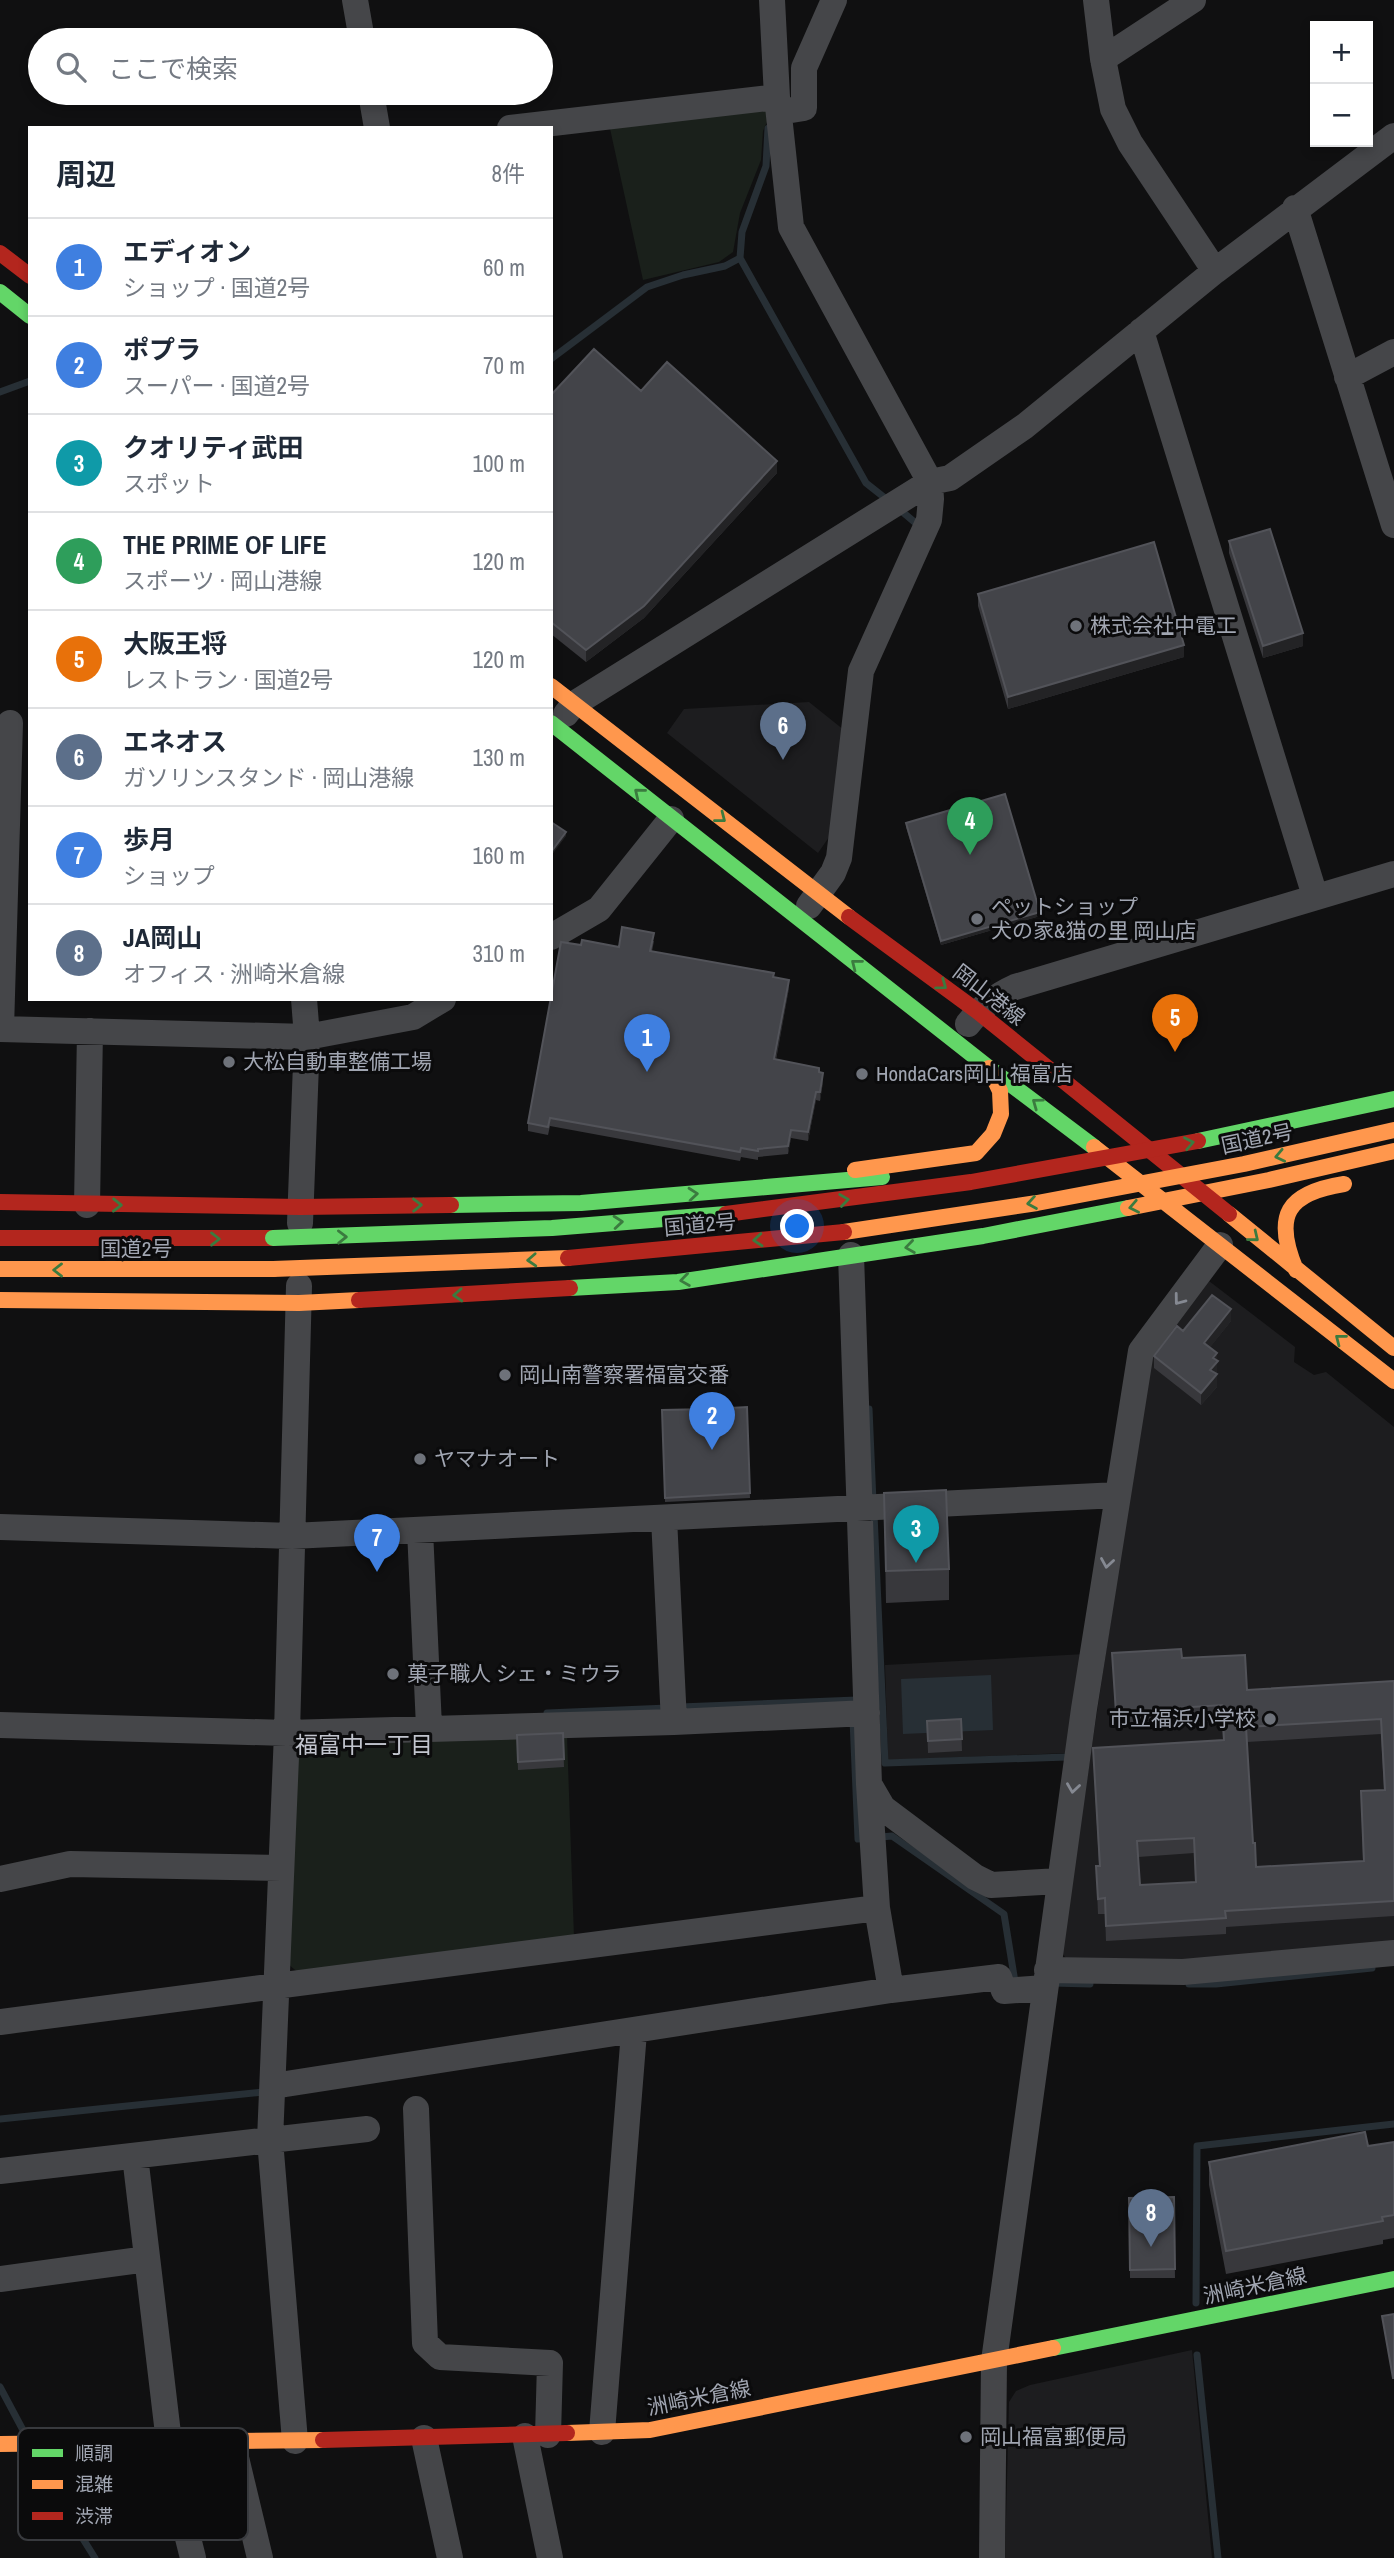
<!DOCTYPE html>
<html lang="ja">
<head>
<meta charset="utf-8">
<style>
	:root { --surface:#fff; --page:#f6f6f7; --text:#1f2937; --muted:#747a83; --line:#e0e1e3; --accent:#0b8043 }
	body { margin:0; font-family:"Archivo Narrow","Noto Sans JP",sans-serif; background:var(--page); color:var(--text) }
	.controls { position:absolute; right:21px; top:21px; display:grid; overflow:hidden; border-radius:0px; box-shadow:0 4px 10px #0003 }
	.controls button { width:63px; height:63px; display:grid; place-items:center; padding:0; border:0; border-bottom:2px solid var(--line); background:var(--surface); color:var(--text); font:35px sans-serif }
	.you { position:absolute; left:798px; top:1227px; width:24px; height:24px; margin:-18px; border:5px solid #fff; border-radius:50%; background:#1a73e8; box-shadow:0 0 0 10px #1a73e833 }
	.badge { display:grid; place-items:center; width:46px; height:46px; border-radius:50%; background:var(--accent); color:#fff; font-size:23px; font-weight:700 }
	.pin { position:absolute; translate:-50% -58px; filter:drop-shadow(0 2px 4px #0008) }
	.pin::after { content:''; position:absolute; top:37px; width:24px; height:21px; background:inherit; clip-path:polygon(0 0,100% 0,50% 100%) }
	.list { margin:0; padding:0; list-style:none }
	h2 { display:flex; justify-content:space-between; align-items:center; height:91px; margin:0; padding:0 28px; font-size:30px }
	h2 small { font-size:23px; font-weight:400; color:var(--muted) }
	.list li { display:grid; grid-template-columns:46px 1fr auto; gap:21px; align-items:center; box-sizing:border-box; height:98px; padding:0 28px; border-top:2px solid var(--line) }
	.list b { display:block; font-size:26px; white-space:nowrap }
	.list p { margin:0; font-size:23px; white-space:nowrap; color:var(--muted) }
	.list em { font-size:23px; font-style:normal; color:var(--muted) }
	.icon { flex:none; width:38px; height:38px; fill:none; stroke:currentColor; stroke-width:2; stroke-linecap:round; stroke-linejoin:round }
	.map { position:relative; flex:none; width:1394px; height:2558px; overflow:hidden }
	.search { position:absolute; background:var(--surface); box-shadow:0 4px 10px #0003; left:28px; top:28px; width:525px; height:77px; display:flex; align-items:center; gap:18px; box-sizing:border-box; padding:0 24px; border-radius:38px; color:var(--muted); font-size:26px }
	.panel { position:absolute; background:var(--surface); box-shadow:0 4px 10px #0003; left:28px; top:126px; width:525px; height:875px; border-radius:0px }
	.map>svg:first-child { display:block }
</style>
</head>
<body>
<div class="map">
<svg width="1394" height="2558" viewBox="0 0 1394 2558">
	<rect width="100%" height="100%" fill="#101011"/>
	<!-- built -->
	<path fill="#1d1d1f" d="M809 702 844 730 836 827 818 853 667 733 684 709Z
		M1209 1281 1295 1347 1294 1362 1314 1375 1326 1372 1394 1427V1941L1158 1963H1070L1061 1952 1151 1352Z
		M1085 1654 1068 1753 888 1760 885 1665Z
		M1192 2350 1212 2558H1005L1009 2402 1016 2391 1030 2385Z"/>
	<!-- green -->
	<path fill="#1a201b" d="M769 108 767 122 763 131 761 160 740 213 733 252 719 262 643 280 609 124Z
		M567 1736 574 1937 300 1974 288 1964 295 1757 306 1746Z"/>
	<!-- water -->
	<path fill="#272f35" d="M991 1675 993 1730 903 1734 901 1679Z"/>
	<g fill="none" stroke-linecap="round" stroke-linejoin="round">
		<!-- stream -->
		<path stroke="#272f35" stroke-width="7" d="M771 127 768 128 766 166 742 232 740 258 866 483 890 502
			M551 359 647 287 683 275 725 266 740 258
			M0 392 30 381
			M899 509 918 525
			M869 1409 873 1502
			M874 1514 885 1763 1067 1757
			M680 1707 857 1700
			M547 1713 668 1708
			M853 1719 858 1839 892 1836 1004 1914 1015 1982
			M1053 1983 1090 1984
			M1189 1984H1216L1372 1968
			M0 2119 263 2092
			M1196 2303 1197 2146 1394 2124
			M1197 2355 1218 2558
			M0 2387 24 2432
			M41 2472 95 2558"/>
		<!-- street -->
		<path stroke="#454649" stroke-width="26" d="M355 0 362 40
			M772 0 777 97 791 227 930 482 931 499 929 520 861 671 839 858 833 873 809 906
			M1096 0 1103 59 1113 109 1130 143 1215 271
			M1103 59 1193 0
			M371 93 377 128
			M779 112 804 108V68L834 0
			M510 128 777 97
			M1295 208 1394 525
			M1141 331 1315 896
			M1347 377 1394 352
			M566 714 574 704 930 482 950 478 1025 426 1215 271 1394 136
			M551 937 599 909 671 819
			M968 1024C981 1007 995 996 1015 987L1394 874
			M0 1029 307 1037 413 1017 443 999
			M1 1029 10 723
			M87 1205 90 1031
			M300 1223 307 1037 304 999
			M851 1255 869 1784 877 1908 891 1990
			M664 1518 674 1722
			M0 1527 292 1536 1118 1495
			M420 1530 429 1727
			M0 1725 287 1733 674 1722 867 1713
			M869 1784 883 1808 975 1877 991 1885 1059 1881
			M0 1879 70 1864 281 1868
			M1047 1970 1183 1972 1394 1953
			M0 2022 877 1908
			M273 2086 891 1990 999 1977 1004 1991 1045 1988
			M416 2109 425 2343 440 2357 550 2363 548 2435
			M135 2156 169 2442
			M0 2171 367 2129
			M0 2279 147 2259
			M602 2432 634 2032
			M525 2436 550 2558
			M424 2438 450 2558
			M232 2441 260 2558
			M295 2441 270 2140 287 1733 299 1286
			M164 2442 193 2558
			M992 2558 994 2361 1084 1709 1141 1351 1220 1245"/>
		<!-- fast -->
		<path stroke="#63d668" stroke-width="16" d="M0 292 30 316
			M551 723 989 1068 1094 1147
			M451 1205 581 1203 882 1177
			M570 1288 678 1282 983 1236 1128 1208
			M1053 2348 1394 2279"/>
		<!-- slow -->
		<path stroke="#ff974d" stroke-width="16" d="M551 686 849 917
			M1094 1147 1394 1381
			M855 1170 976 1153 993 1134 1001 1114 1000 1091 989 1068
			M1128 1208 1269 1180 1394 1151
			M1229 1214 1394 1348
			M0 1269H273
			M1296 1270C1273 1215 1287 1193 1344 1184
			M0 1300 299 1303 359 1300
			M567 2433 650 2430 1053 2348
			M0 2444 323 2440"/>
		<!-- jam -->
		<path stroke="#b3261e" stroke-width="16" d="M0 253 30 276
			M849 917 977 1011 1229 1214
			M0 1202 300 1207 451 1205
			M0 1238H273
			M359 1300 570 1288
			M323 2440 567 2433"/>
		<!-- fast-bridge -->
		<path stroke="#63d668" stroke-width="16" d="M1198 1141 1394 1099
			M273 1238 552 1228 726 1214"/>
		<!-- slow-bridge -->
		<path stroke="#ff974d" stroke-width="16" d="M844 1232 1037 1203 1244 1164 1394 1130
			M273 1269 568 1258"/>
		<!-- jam-bridge -->
		<path stroke="#b3261e" stroke-width="16" d="M726 1214 971 1182 1198 1141
			M568 1258 844 1232"/>
	</g>
	<!-- wall -->
	<path fill="#38383c" fill-rule="evenodd" d="M641 391 777 473 644 618 586 662 551 634V395Z
		M1229 541 1303 646 1263 658 1229 553Z
		M978 594 1184 657 1008 709 978 606Z
		M906 823 1040 916 941 945 906 827Z
		M654 941 652 951 774 978 789 988 776 1060 819 1072 823 1082 820 1101 816 1100 808 1141 791 1138 788 1154 758 1157V1160L741 1157 740 1161 550 1126 548 1135 528 1131V1123L581 945 619 947Z
		M1231 1321 1210 1347 1217 1361V1387L1201 1405 1154 1368V1356L1183 1331Z
		M747 1407 750 1498 665 1502 662 1410Z
		M884 1493 949 1569V1600L886 1603Z
		M1112 1653 1182 1658 1247 1690 1394 1681V1916L1226 1927V1934L1106 1941 1105 1914H1098L1096 1866H1099L1093 1748 1223 1740 1222 1721 1116 1727ZM1381 1734 1384 1791H1361L1363 1861 1256 1867 1253 1843 1247 1742ZM1194 1853 1195 1882 1140 1885 1138 1857Z
		M961 1719 962 1751 928 1753 927 1721Z
		M563 1733 564 1767 518 1770 517 1743Z
		M1394 2142V2238L1383 2240V2244L1226 2274 1209 2185V2162L1368 2146Z
		M1174 2197 1175 2278H1130L1129 2198Z"/>
	<!-- shaded-wall -->
	<path fill="#232325" d="M777 461V473L644 618 586 662V650Z
		M1303 633V646L1263 658V646Z
		M1184 645V657L1008 709V697Z
		M566 832V836L551 856V852Z
		M1040 912V916L941 945V941Z
		M789 980V988L774 1068V1059Z
		M823 1073V1082L820 1101V1092Z
		M816 1092V1100L808 1141V1132Z
		M791 1130V1138L788 1154V1146Z
		M1231 1309V1321L1204 1355V1343Z
		M1217 1353V1387L1201 1405V1393L1210 1370 1213 1358Z"/>
	<!-- building -->
	<path fill="#434449" stroke="#525359" stroke-width="2" fill-rule="evenodd" d="M594 349 641 391 667 362 777 461 644 606 586 650 551 622V395Z
		M1270 529 1303 633 1263 646 1229 541Z
		M1154 542 1184 645 1008 697 978 594Z
		M1005 794 1040 912 941 941 906 823Z
		M551 822 566 832 551 852Z
		M622 927 654 933 650 951 774 973 773 977 789 980 774 1059 819 1068V1072L823 1073 820 1092H816L808 1132 791 1130 788 1146 758 1149V1151L741 1148 740 1152 550 1118 548 1127 528 1123 561 942 581 945 582 940 619 947Z
		M1212 1295 1231 1309 1204 1343 1217 1353 1213 1358 1218 1361 1210 1370 1217 1374 1201 1393 1154 1356 1177 1326 1183 1331Z
		M730 1403V1408L747 1407 750 1493 665 1498 662 1410 711 1409 710 1404Z
		M946 1490 949 1569 886 1571 884 1493Z
		M1181 1649 1182 1658 1245 1655 1247 1690 1394 1681V1901L1225 1911 1226 1918 1106 1926 1105 1898 1098 1899 1096 1866H1100L1093 1748 1224 1740 1222 1705 1116 1712 1112 1653ZM1381 1719 1385 1790 1361 1791 1364 1861 1256 1867 1255 1843H1253L1246 1727ZM1194 1838 1196 1882 1140 1885 1137 1841Z
		M961 1719 962 1739 928 1741 927 1721Z
		M563 1733 564 1759 518 1762 517 1735Z
		M1365 2132 1368 2146 1394 2142V2215L1382 2217 1383 2221 1226 2251 1209 2162Z
		M1174 2197 1175 2269 1130 2270 1129 2198Z
		M1394 2314V2378H1393L1382 2316Z"/>
	<!-- one-way arrows -->
	<defs><path id="oneway-chevron" d="M-2-3.5L2.5 0L-2 3.5" fill="none" stroke-width="1.6" stroke-linecap="round" stroke-linejoin="round" transform="scale(1.75)"/></defs>
	<g stroke="#3b7b3f">
		<use href="#oneway-chevron" transform="translate(639 793) rotate(-141)"/>
		<use href="#oneway-chevron" transform="translate(721 818) rotate(38)"/>
		<use href="#oneway-chevron" transform="translate(856 964) rotate(-142)"/>
		<use href="#oneway-chevron" transform="translate(942 985) rotate(36)"/>
		<use href="#oneway-chevron" transform="translate(1037 1103) rotate(-144)"/>
		<use href="#oneway-chevron" transform="translate(1189 1143) rotate(-11)"/>
		<use href="#oneway-chevron" transform="translate(1280 1156) rotate(168)"/>
		<use href="#oneway-chevron" transform="translate(693 1194) rotate(-5)"/>
		<use href="#oneway-chevron" transform="translate(844 1200) rotate(-8)"/>
		<use href="#oneway-chevron" transform="translate(1032 1203) rotate(171)"/>
		<use href="#oneway-chevron" transform="translate(117 1205) rotate(1)"/>
		<use href="#oneway-chevron" transform="translate(417 1205) rotate(-1)"/>
		<use href="#oneway-chevron" transform="translate(1134 1207) rotate(169)"/>
		<use href="#oneway-chevron" transform="translate(618 1222) rotate(-5)"/>
		<use href="#oneway-chevron" transform="translate(342 1237) rotate(-1)"/>
		<use href="#oneway-chevron" transform="translate(1254 1237) rotate(39)"/>
		<use href="#oneway-chevron" transform="translate(215 1239)"/>
		<use href="#oneway-chevron" transform="translate(758 1240) rotate(175)"/>
		<use href="#oneway-chevron" transform="translate(910 1247) rotate(172)"/>
		<use href="#oneway-chevron" transform="translate(532 1260) rotate(177)"/>
		<use href="#oneway-chevron" transform="translate(58 1270) rotate(-180)"/>
		<use href="#oneway-chevron" transform="translate(685 1280) rotate(172)"/>
		<use href="#oneway-chevron" transform="translate(458 1295) rotate(177)"/>
		<use href="#oneway-chevron" transform="translate(1340 1339) rotate(-142)"/>
	</g>
	<g stroke="#858992">
		<use href="#oneway-chevron" transform="translate(1179 1300) rotate(127)"/>
		<use href="#oneway-chevron" transform="translate(1107 1563) rotate(99)"/>
		<use href="#oneway-chevron" transform="translate(1073 1788) rotate(98)"/>
	</g>
	<!-- markers -->
	<g fill="#6e727a" stroke="#0b0b0c" stroke-width="2.5">
		<circle cx="1076" cy="626" r="7"/>
		<circle cx="977" cy="919" r="7"/>
		<circle cx="229" cy="1062" r="7"/>
		<circle cx="862" cy="1074" r="7"/>
		<circle cx="505" cy="1375" r="7"/>
		<circle cx="420" cy="1459" r="7"/>
		<circle cx="393" cy="1674" r="7"/>
		<circle cx="1270" cy="1719" r="7"/>
		<circle cx="966" cy="2437" r="7"/>
	</g>
	<g text-anchor="middle" stroke-width="6" stroke-linejoin="round" paint-order="stroke">
		<!-- poi labels -->
		<g font-size="21" fill="#a1a6b2" stroke="#0b0b0c" text-anchor="start">
			<text x="1090" y="633">株式会社中電工</text>
			<text x="991" y="914">ペットショップ<tspan x="991" dy="24">犬の家&amp;猫の里 岡山店</tspan></text>
			<text x="243" y="1069">大松自動車整備工場</text>
			<text x="876" y="1081">HondaCars岡山 福富店</text>
			<text x="519" y="1382">岡山南警察署福富交番</text>
			<text x="434" y="1466">ヤマナオート</text>
			<text x="407" y="1681">菓子職人 シェ・ミウラ</text>
			<text x="1256" y="1726" text-anchor="end">市立福浜小学校</text>
			<text x="980" y="2444">岡山福富郵便局</text>
		</g>
		<!-- street labels -->
		<g font-size="21" fill="#a1a6b2" stroke="#0b0b0c">
			<text transform="translate(989 995) rotate(38)" y="7">岡山港線</text>
			<text transform="translate(1257 1139) rotate(-12)" y="7">国道2号</text>
			<text transform="translate(700 1225) rotate(-5)" y="7">国道2号</text>
			<text x="136" y="1256">国道2号</text>
			<text transform="translate(1255 2286) rotate(-12)" y="7">洲崎米倉線</text>
			<text transform="translate(699 2398) rotate(-11)" y="7">洲崎米倉線</text>
		</g>
		<!-- neighbourhood labels -->
		<g font-size="23" fill="#c2c5ce" stroke="#0b0b0c">
			<text x="364" y="1753">福富中一丁目</text>
		</g>
	</g>
	<!-- legend -->
	<rect x="18" y="2428" width="230" height="112" rx="10" fill="#0b0b0c" stroke="#383a3e" stroke-width="2"/>
	<rect x="32" y="2449" width="31" height="8" fill="#63d668"/>
	<rect x="32" y="2480" width="31" height="9" fill="#ff974d"/>
	<rect x="32" y="2512" width="31" height="8" fill="#b3261e"/>
	<g font-size="19" fill="#a1a6b2">
		<text x="75" y="2460">順調</text>
		<text x="75" y="2491">混雑</text>
		<text x="75" y="2523">渋滞</text>
	</g>
</svg>
<div class="controls">
<button>+</button>
<button>−</button>
</div>
<div class="you"></div>
<div class="pin badge" style="left:647px;top:1072px;background:#3f7fe0">1</div>
<div class="pin badge" style="left:712px;top:1450px;background:#3f7fe0">2</div>
<div class="pin badge" style="left:916px;top:1563px;background:#0f9aa8">3</div>
<div class="pin badge" style="left:970px;top:855px;background:#2e9e5b">4</div>
<div class="pin badge" style="left:1175px;top:1052px;background:#e8710a">5</div>
<div class="pin badge" style="left:783px;top:760px;background:#5c6f8a">6</div>
<div class="pin badge" style="left:377px;top:1572px;background:#3f7fe0">7</div>
<div class="pin badge" style="left:1151px;top:2247px;background:#5c6f8a">8</div>
<div class="search"><svg class="icon" aria-label="search" viewBox="0 0 24 24"><circle cx="10" cy="10" r="6"/><path d="M15 15l6 6"/></svg>ここで検索</div>
<section class="panel">
<h2>周辺<small>8件</small></h2>
<ul class="list">
<li><span class="badge" style="background:#3f7fe0">1</span><div><b>エディオン</b><p>ショップ · 国道2号</p></div><em>60 m</em></li>
<li><span class="badge" style="background:#3f7fe0">2</span><div><b>ポプラ</b><p>スーパー · 国道2号</p></div><em>70 m</em></li>
<li><span class="badge" style="background:#0f9aa8">3</span><div><b>クオリティ武田</b><p>スポット</p></div><em>100 m</em></li>
<li><span class="badge" style="background:#2e9e5b">4</span><div><b>THE PRIME OF LIFE</b><p>スポーツ · 岡山港線</p></div><em>120 m</em></li>
<li><span class="badge" style="background:#e8710a">5</span><div><b>大阪王将</b><p>レストラン · 国道2号</p></div><em>120 m</em></li>
<li><span class="badge" style="background:#5c6f8a">6</span><div><b>エネオス</b><p>ガソリンスタンド · 岡山港線</p></div><em>130 m</em></li>
<li><span class="badge" style="background:#3f7fe0">7</span><div><b>歩月</b><p>ショップ</p></div><em>160 m</em></li>
<li><span class="badge" style="background:#5c6f8a">8</span><div><b>JA岡山</b><p>オフィス · 洲崎米倉線</p></div><em>310 m</em></li>
</ul>
</section>
</div>
</body>
</html>
